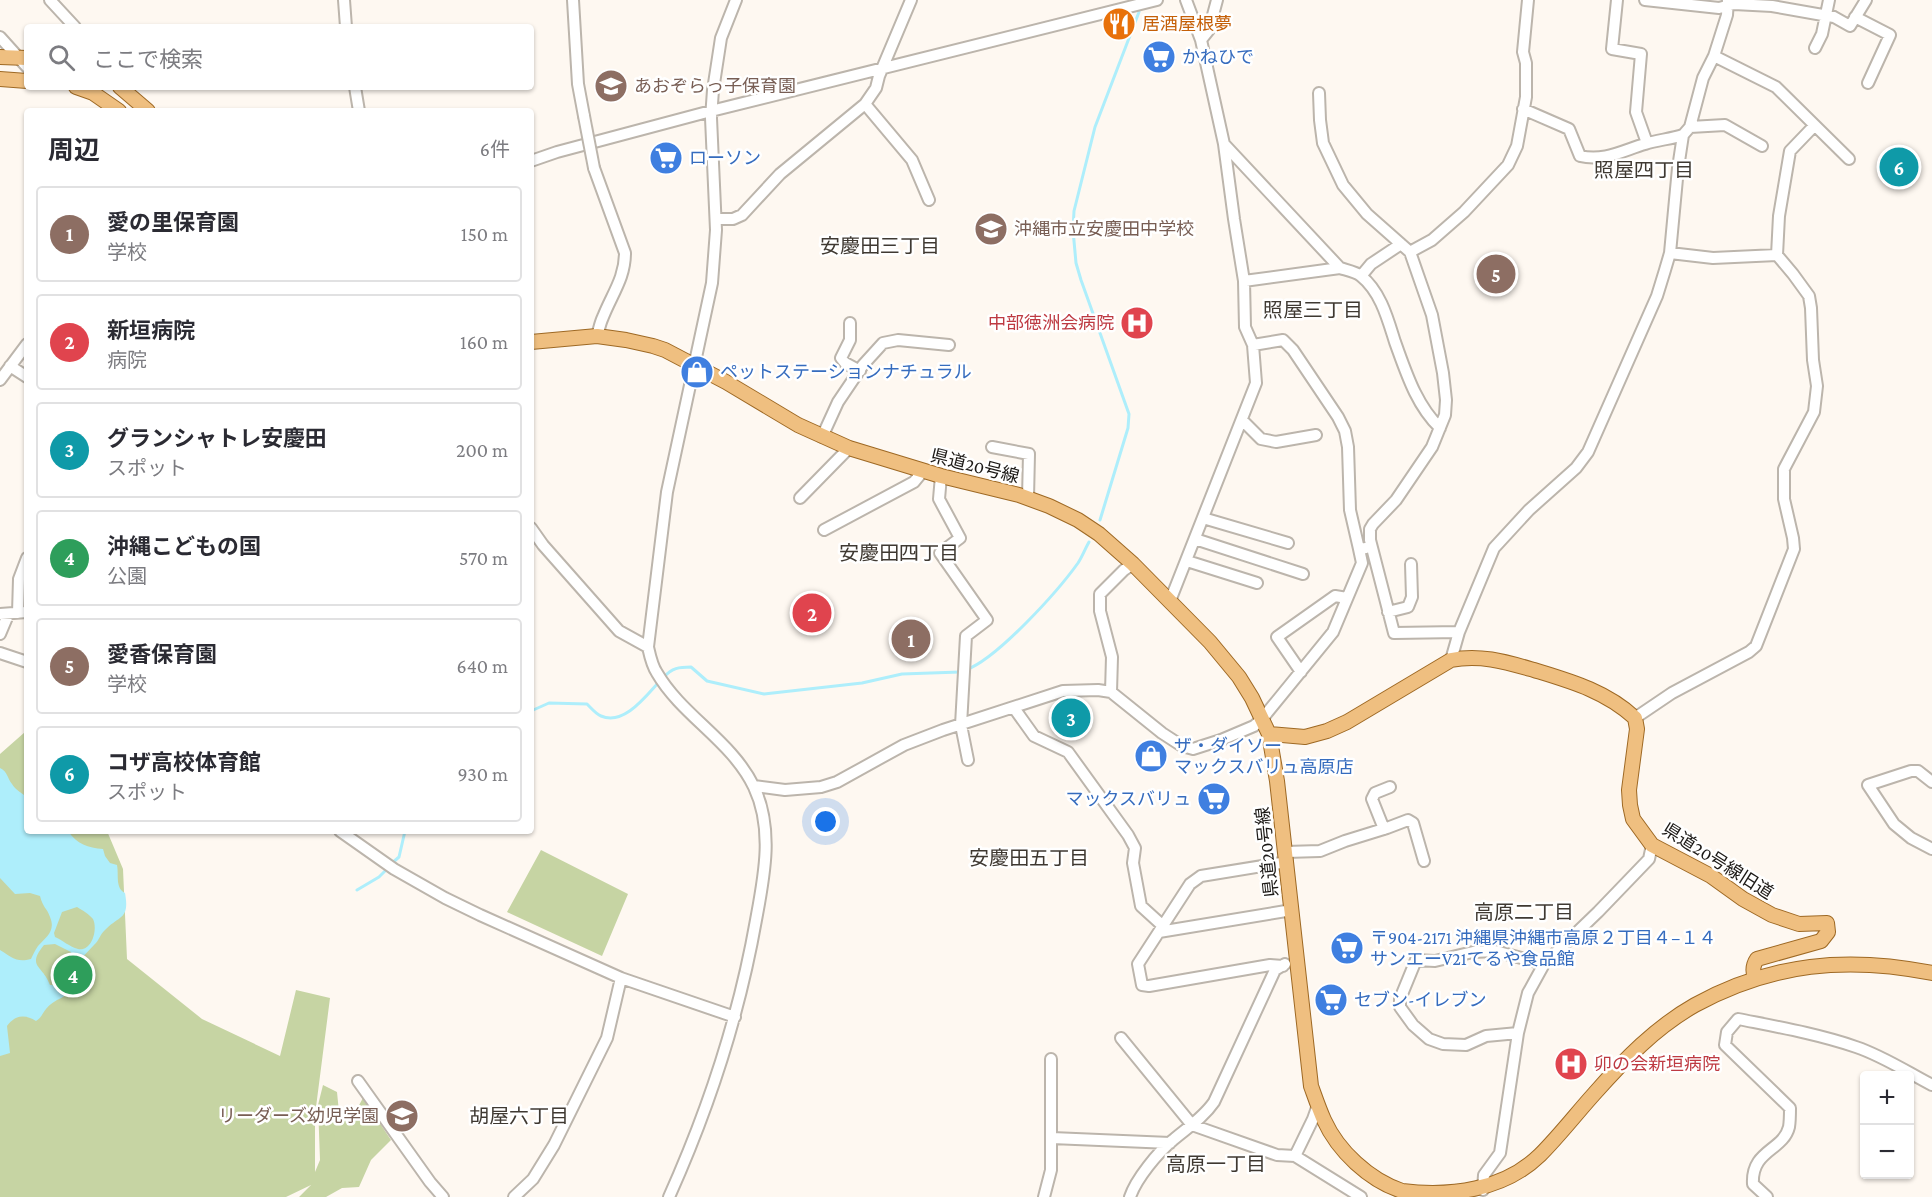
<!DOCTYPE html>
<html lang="ja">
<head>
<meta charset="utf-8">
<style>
	:root { --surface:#fff; --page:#f7f7f7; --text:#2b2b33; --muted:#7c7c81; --line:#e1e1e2; --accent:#3b808e }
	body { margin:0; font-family:"Crimson Pro","Noto Sans JP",serif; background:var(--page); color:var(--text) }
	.controls { position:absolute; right:18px; bottom:18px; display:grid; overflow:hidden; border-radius:6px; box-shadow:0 2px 4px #0004 }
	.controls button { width:54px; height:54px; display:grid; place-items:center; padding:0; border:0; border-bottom:2px solid var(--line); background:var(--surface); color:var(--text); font:30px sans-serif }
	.you { position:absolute; left:826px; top:822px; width:21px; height:21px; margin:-15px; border:4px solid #fff; border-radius:50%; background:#1a73e8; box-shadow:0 0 0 9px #1a73e833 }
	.badge { display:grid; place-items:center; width:39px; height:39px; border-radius:50%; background:var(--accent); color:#fff; font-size:20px; font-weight:700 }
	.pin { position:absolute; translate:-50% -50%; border:3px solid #fff; box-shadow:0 2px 6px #0006 }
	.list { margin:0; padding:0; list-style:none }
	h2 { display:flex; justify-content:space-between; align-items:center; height:78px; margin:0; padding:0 24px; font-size:26px }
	h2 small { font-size:20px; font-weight:400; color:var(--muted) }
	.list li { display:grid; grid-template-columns:39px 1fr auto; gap:18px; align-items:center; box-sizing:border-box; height:96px; margin:0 12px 12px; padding:0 12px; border:2px solid var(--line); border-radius:6px }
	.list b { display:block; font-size:22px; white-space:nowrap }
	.list p { margin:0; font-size:20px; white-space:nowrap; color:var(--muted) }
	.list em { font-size:20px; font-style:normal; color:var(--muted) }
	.icon { flex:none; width:33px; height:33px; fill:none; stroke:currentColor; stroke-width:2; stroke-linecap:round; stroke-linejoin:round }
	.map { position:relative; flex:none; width:1932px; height:1197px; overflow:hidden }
	.search { position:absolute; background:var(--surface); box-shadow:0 2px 4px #0004; left:24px; top:24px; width:510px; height:66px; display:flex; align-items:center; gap:15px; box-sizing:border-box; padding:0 21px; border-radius:6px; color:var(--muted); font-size:22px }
	.panel { position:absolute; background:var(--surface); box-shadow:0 2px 4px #0004; left:24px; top:108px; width:510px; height:726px; border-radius:6px }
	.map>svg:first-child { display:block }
</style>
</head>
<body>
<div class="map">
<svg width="1932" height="1197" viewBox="0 0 1932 1197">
	<rect width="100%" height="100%" fill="#fef8f1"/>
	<!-- green -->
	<path fill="#c6d4a3" d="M25 732 27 734V831H107L123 869 127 959 202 1019 280 1056 296 990 330 998 315 1115V1172L320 1160 318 1105 323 1085 337 1092 339 1112 353 1116 363 1098 391 1140 371 1160 359 1187 342 1188 326 1197H299L311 1185 286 1197H0V754Z
		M541 850 628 894 602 956 507 912Z"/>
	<!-- water -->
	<path fill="#aeeefb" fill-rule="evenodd" d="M0 768C8 772 7 778 12 784 15 790 23 793 27 798V831H68C77 844 88 848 103 849L105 856 110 863 117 865C119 875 115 888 125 893 130 920 119 915 105 930 100 934 99 941 94 945 80 961 69 964 76 988 67 997 54 999 46 1009 42 1014 42 1017 36 1021 25 1014 15 1015 7 1026L10 1053 0 1056V950C12 957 16 963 31 959 33 955 35 950 38 946 46 937 56 931 50 917 47 908 43 908 40 896L30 893 15 894 0 878ZM77 907C82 910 89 914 93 919 98 929 92 952 78 949 70 947 62 940 55 937L54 933 62 912ZM55 944 71 952C69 959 65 979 60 984 57 987 54 985 50 985 43 965 26 967 44 945Z"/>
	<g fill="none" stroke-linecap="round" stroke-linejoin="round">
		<!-- stream -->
		<path stroke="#aeeefb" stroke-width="3" d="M1100 520 1128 428 1129 414 1081 280 1076 263 1073 230 1074 211 1095 127 1139 12
			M966 670C998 658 1058 591 1078 563 1082 557 1085 549 1089 542
			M664 677C672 668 679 667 691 667L707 681 764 694 862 683 902 674 960 672
			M531 711 549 703 587 704C591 708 596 714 601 716 624 726 646 696 659 682
			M391 864 399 857 405 831
			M357 890 379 877 387 869"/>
		<!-- minor casing -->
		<g stroke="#bcb5ac" stroke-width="14">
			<path id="minor" d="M50 0 75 27
				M344 0 346 27
				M573 0 578 84 584 116
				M1617 0 1612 49 1641 54 1636 112 1647 143
				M1645 0 1719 8 1734 4 1772 6 1834 17 1850 26 1866 0
				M1855 17 1890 35 1868 83
				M0 37 27 67
				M1201 40 1209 30 1217 0
				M1815 48 1822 34 1829 0
				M1714 56 1776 87 1849 159
				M355 87 359 111
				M1319 93 1320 120 1323 143 1343 185 1367 214 1410 252 1432 315 1443 373 1446 400 1445 415 1432 447 1396 500 1373 524 1370 529V540L1394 633 1459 632
				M865 104 912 160 929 200
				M1523 109 1569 129 1580 156C1604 162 1624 150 1645 144 1657 140 1671 139 1683 135
				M1690 127 1725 125 1762 146
				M1224 144 1340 268C1346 270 1356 272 1361 276 1381 292 1388 320 1395 342 1406 372 1416 405 1440 428
				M531 161 557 152 711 111 1157 0
				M594 168 625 253C625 278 612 294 603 317 600 323 599 330 597 336
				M716 219H733L742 215 780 174 865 104 876 88 879 76 911 0
				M1410 252 1432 240 1464 212 1508 165 1517 146 1526 97V63L1523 52 1528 0
				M1670 253 1713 258 1777 255
				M1361 276 1371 264 1401 244
				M1244 281 1340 268
				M850 323V340L841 358 845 363 860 371
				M1253 345 1283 340 1293 350 1338 417 1345 431 1348 447 1350 510 1359 549 1366 548
				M10 366 27 377
				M0 380 27 344
				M1242 420 1261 439 1276 442 1316 435
				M822 437 838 402 863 365 883 343 898 340 949 345
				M992 447 1029 454 1028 498
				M941 476 939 499 960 538 940 553 987 620 966 636 961 725 968 760
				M800 498 849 448
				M1203 518 1288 543
				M531 528 543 545 619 631 648 647
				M824 530 914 482 923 471
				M1195 539 1303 574
				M1187 561 1257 583
				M1170 601 1256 383 1253 345 1245 327 1244 281 1234 219 1224 144 1201 40 1186 0
				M1388 612 1408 607 1412 597 1411 564
				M18 613 19 579 27 558
				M0 614 27 612
				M0 634 8 615
				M0 653 27 662
				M1451 660 1459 632 1494 548 1529 510 1576 468 1588 452 1657 296 1665 270 1670 253 1678 168 1683 135 1690 127 1703 78 1714 56 1727 15 1728 0
				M1301 672 1277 637 1335 596 1347 598
				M1111 692 1112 657 1100 611V594L1124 570 1133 564
				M1014 708 1034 736 1068 752 1128 835 1135 848 1133 863 1141 906 1163 926
				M1635 718 1672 693 1749 652 1756 646 1794 549 1793 538 1784 499V469L1814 412 1817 386 1813 360 1811 308 1809 296 1793 274 1777 255 1779 216 1790 151 1814 126
				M1932 782 1918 771H1911L1868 785 1894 824 1911 838 1932 849
				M754 786 785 790 821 787 837 782 904 745 943 730 1063 691 1098 690 1111 692 1162 733 1182 746 1193 749 1221 740 1254 726 1262 719 1333 632 1362 563 1359 549
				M1384 829 1372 799 1375 793 1390 787
				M340 831 394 869 445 898 480 915 621 978 735 1017
				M1286 852 1320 851 1345 841 1387 828 1408 820 1413 823 1424 861
				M1159 932 1292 910
				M1283 966 1270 965 1149 986 1142 985 1138 964 1190 884 1201 876 1287 862
				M1518 1033 1486 1036 1466 1045 1443 1044 1429 1039 1413 1025 1400 1007V999L1416 960 1435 961 1473 952 1495 951 1544 964
				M1121 1038 1192 1125 1277 1155 1295 1156 1361 1197
				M358 1081 430 1182 443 1197
				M1052 1138 1170 1143
				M1295 1156 1313 1119 1318 1105
				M1483 1190 1484 1175 1500 1153 1518 1033 1528 993 1544 964 1598 912 1649 859 1652 845
				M514 1197 533 1179 554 1145 607 1038 621 978
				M669 1197C709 1108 739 1016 756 920 764 877 774 829 754 787 732 741 682 716 657 673 652 666 650 656 648 647L667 492 712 283 716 230 711 118 713 90 721 38 736 0
				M1044 1197 1051 1170V1059
				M1130 1197C1136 1179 1158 1152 1173 1140 1187 1128 1203 1118 1214 1102L1275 970 1285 964
				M1767 1197 1753 1184C1751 1150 1783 1151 1789 1127 1790 1121 1790 1114 1790 1108L1725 1045 1727 1032 1738 1019C1778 1027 1818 1034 1856 1047 1883 1056 1907 1072 1932 1085"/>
		</g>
		<!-- major casing -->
		<g stroke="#9e6924" stroke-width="16">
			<path id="major" d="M0 57 27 58
				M0 79 27 81
				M76 87 93 93 119 111
				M120 87 148 111
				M531 342 597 336 626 340 653 346 665 350 726 382 798 425 849 448 941 476 1019 495 1049 506 1078 520 1099 534 1133 564 1210 642 1239 677 1252 698 1269 734 1277 781 1311 1086C1315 1097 1319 1109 1324 1120 1338 1151 1369 1180 1402 1191 1451 1197 1504 1190 1540 1155 1559 1136 1576 1114 1594 1094 1624 1060 1656 1027 1695 1005 1772 963 1847 956 1932 973
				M1269 734 1305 737 1327 731 1347 722 1451 660C1480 654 1506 662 1534 670 1570 681 1606 691 1635 718L1637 729 1629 790 1630 805 1633 819 1652 845 1711 876 1743 899 1772 915 1799 924 1827 923 1828 932 1821 941 1757 959C1753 965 1752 970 1755 978"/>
		</g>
		<!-- minor -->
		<use href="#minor" stroke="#fff" stroke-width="10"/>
		<!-- major -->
		<use href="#major" stroke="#efbf80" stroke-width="14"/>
		<!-- minor-bridge casing -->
		<g stroke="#bcb5ac" stroke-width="14" stroke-linecap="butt">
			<path id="minor-bridge" d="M584 116 594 168"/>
		</g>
		<!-- minor-bridge -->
		<use href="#minor-bridge" stroke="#fff" stroke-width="10"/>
	</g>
	<!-- icons -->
	<defs>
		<g id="restaurant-disc" transform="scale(1.725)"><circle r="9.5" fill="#e8710a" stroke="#fff"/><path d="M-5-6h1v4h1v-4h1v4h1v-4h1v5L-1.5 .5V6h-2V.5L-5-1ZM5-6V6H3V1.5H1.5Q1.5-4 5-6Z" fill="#fff"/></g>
		<g id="supermarket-disc" transform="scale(1.725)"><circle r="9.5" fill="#3f7fe0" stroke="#fff"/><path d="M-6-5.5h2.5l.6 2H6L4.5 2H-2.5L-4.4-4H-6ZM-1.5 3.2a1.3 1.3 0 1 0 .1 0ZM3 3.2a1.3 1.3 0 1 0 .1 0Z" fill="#fff"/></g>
		<g id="school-disc" transform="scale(1.725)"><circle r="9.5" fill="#8d6e63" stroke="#fff"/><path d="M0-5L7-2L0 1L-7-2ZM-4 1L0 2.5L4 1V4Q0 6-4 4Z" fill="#fff"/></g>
		<g id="hospital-disc" transform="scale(1.725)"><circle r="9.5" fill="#e0444e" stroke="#fff"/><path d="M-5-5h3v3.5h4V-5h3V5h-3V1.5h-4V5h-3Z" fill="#fff"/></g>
		<g id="shop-disc" transform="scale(1.725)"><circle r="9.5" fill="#3f7fe0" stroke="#fff"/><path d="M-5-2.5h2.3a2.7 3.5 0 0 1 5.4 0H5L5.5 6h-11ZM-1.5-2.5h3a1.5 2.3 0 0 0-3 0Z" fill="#fff"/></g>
	</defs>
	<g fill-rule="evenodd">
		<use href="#restaurant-disc" x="1119" y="24"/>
		<use href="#supermarket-disc" x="1159" y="57"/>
		<use href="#school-disc" x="611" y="86"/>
		<use href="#supermarket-disc" x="666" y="158"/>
		<use href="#school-disc" x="991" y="229"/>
		<use href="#hospital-disc" x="1137" y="323"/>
		<use href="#shop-disc" x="697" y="372"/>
		<use href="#shop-disc" x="1151" y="756"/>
		<use href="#supermarket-disc" x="1214" y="799"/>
		<use href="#supermarket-disc" x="1347" y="948"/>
		<use href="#supermarket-disc" x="1331" y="1000"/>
		<use href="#hospital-disc" x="1571" y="1064"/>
		<use href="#school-disc" x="402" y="1116"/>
	</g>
	<g text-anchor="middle" stroke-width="5" stroke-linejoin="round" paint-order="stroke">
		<!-- food labels -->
		<g font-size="18" fill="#c56008" stroke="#fff" text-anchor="start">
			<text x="1142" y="30">居酒屋根夢</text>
		</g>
		<!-- shop labels -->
		<g font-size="18" fill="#366cbe" stroke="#fff" text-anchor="start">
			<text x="1182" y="63">かねひで</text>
			<text x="689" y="164">ローソン</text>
			<text x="720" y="378">ペットステーションナチュラル</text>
			<text x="1174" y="752">ザ・ダイソー<tspan x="1174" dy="21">マックスバリュ高原店</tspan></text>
			<text x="1191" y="805" text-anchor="end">マックスバリュ</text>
			<text x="1370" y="944">〒904-2171 沖縄県沖縄市高原２丁目４−１４<tspan x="1370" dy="21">サンエーV21てるや食品館</tspan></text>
			<text x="1354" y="1006">セブン-イレブン</text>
		</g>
		<!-- education labels -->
		<g font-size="18" fill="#785e54" stroke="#fff" text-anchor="start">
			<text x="634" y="92">あおぞらっ子保育園</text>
			<text x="1014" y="235">沖縄市立安慶田中学校</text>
			<text x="379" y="1122" text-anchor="end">リーダーズ幼児学園</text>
		</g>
		<!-- health labels -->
		<g font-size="18" fill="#be3a42" stroke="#fff" text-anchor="end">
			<text x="1114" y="329">中部徳洲会病院</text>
			<text x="1594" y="1070" text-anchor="start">卯の会新垣病院</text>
		</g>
		<!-- street labels -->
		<g font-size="18" fill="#1b1815" stroke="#fff">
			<text transform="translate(975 466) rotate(14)" y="6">県道20号線</text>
			<text transform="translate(1267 852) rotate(-96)" y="6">県道20号線</text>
			<text transform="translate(1718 861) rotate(32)" y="6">県道20号線旧道</text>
		</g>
		<!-- neighbourhood labels -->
		<g font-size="20" fill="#3f3932" stroke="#fff">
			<text x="1644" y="177">照屋四丁目</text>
			<text x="880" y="253">安慶田三丁目</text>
			<text x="1313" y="317">照屋三丁目</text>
			<text x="899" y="560">安慶田四丁目</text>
			<text x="1029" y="865">安慶田五丁目</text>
			<text x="1524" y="919">高原二丁目</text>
			<text x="519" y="1123">胡屋六丁目</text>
			<text x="1216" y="1171">高原一丁目</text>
		</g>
	</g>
</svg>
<div class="controls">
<button>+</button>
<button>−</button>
</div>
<div class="you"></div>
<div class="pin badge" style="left:911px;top:639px;background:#8d6e63">1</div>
<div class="pin badge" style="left:812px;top:613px;background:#e0444e">2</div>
<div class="pin badge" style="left:1071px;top:718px;background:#0f9aa8">3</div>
<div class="pin badge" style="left:73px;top:975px;background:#2e9e5b">4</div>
<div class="pin badge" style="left:1496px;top:274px;background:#8d6e63">5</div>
<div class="pin badge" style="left:1899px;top:167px;background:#0f9aa8">6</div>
<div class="search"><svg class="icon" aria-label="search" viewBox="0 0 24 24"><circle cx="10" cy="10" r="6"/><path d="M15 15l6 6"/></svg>ここで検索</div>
<section class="panel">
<h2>周辺<small>6件</small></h2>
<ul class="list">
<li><span class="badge" style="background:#8d6e63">1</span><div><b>愛の里保育園</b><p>学校</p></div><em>150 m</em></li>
<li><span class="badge" style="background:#e0444e">2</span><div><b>新垣病院</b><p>病院</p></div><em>160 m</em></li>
<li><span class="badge" style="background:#0f9aa8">3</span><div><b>グランシャトレ安慶田</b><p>スポット</p></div><em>200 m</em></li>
<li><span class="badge" style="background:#2e9e5b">4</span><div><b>沖縄こどもの国</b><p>公園</p></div><em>570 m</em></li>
<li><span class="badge" style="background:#8d6e63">5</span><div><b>愛香保育園</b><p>学校</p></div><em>640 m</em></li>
<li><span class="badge" style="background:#0f9aa8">6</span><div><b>コザ高校体育館</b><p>スポット</p></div><em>930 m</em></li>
</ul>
</section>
</div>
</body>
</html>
